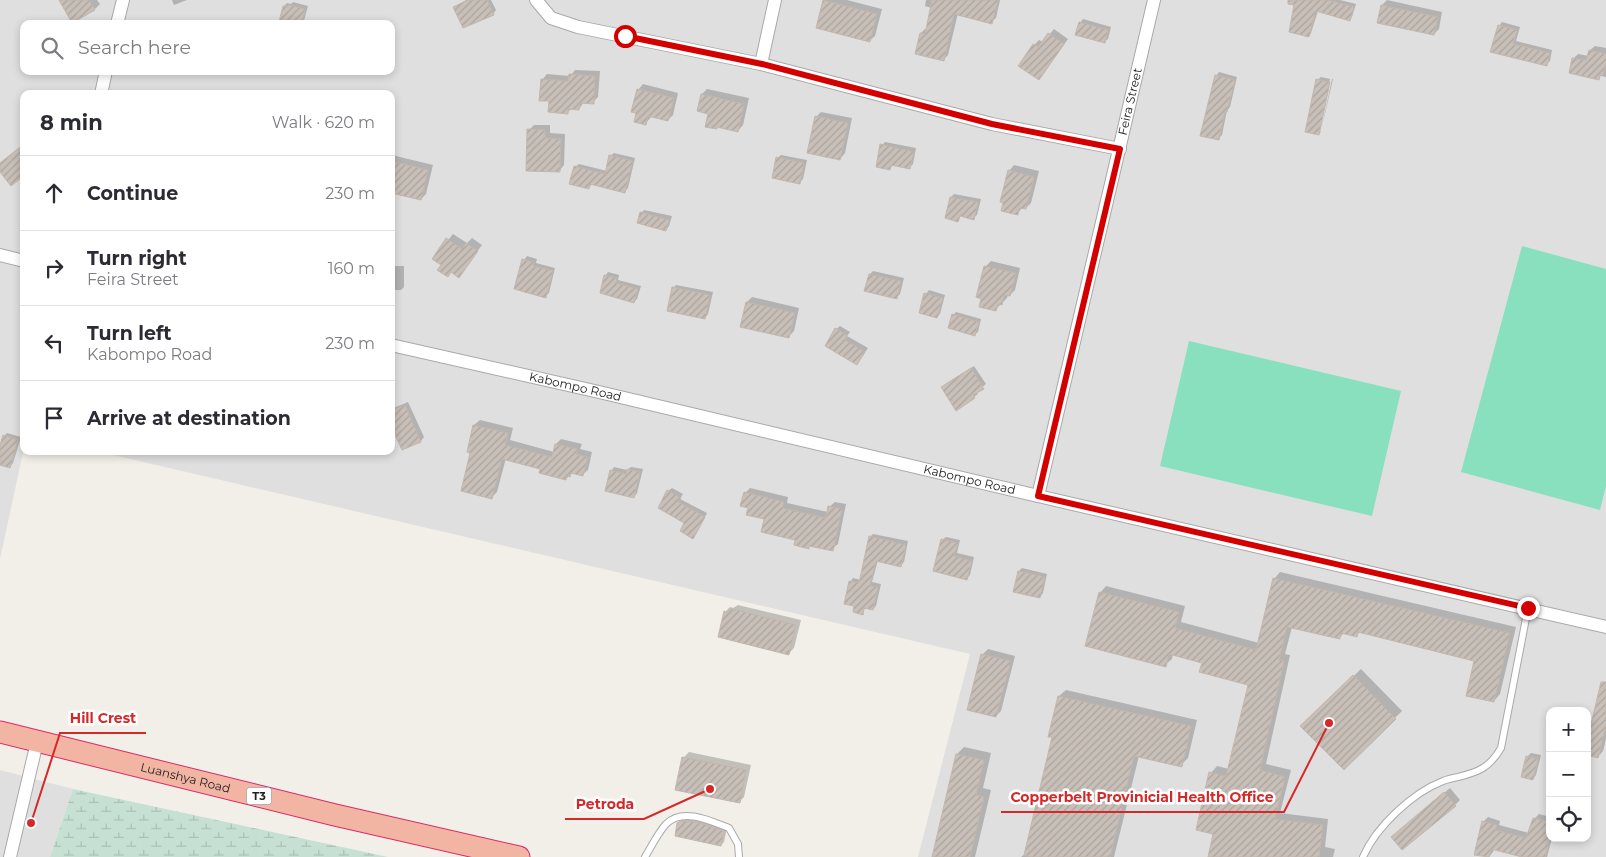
<!DOCTYPE html>
<html lang="en">
<head>
<meta charset="utf-8">
<style>
	:root { --surface:#fff; --page:#f7f7f7; --text:#2b2b33; --muted:#7c7c81; --line:#e1e1e2 }
	body { margin:0; font-family:Montserrat,sans-serif; background:var(--page); color:var(--text) }
	.controls { position:absolute; right:15px; bottom:15px; display:grid; overflow:hidden; border-radius:10px; box-shadow:0 2px 8px #0003 }
	.controls button { width:45px; height:45px; display:grid; place-items:center; padding:0; border:0; border-bottom:1px solid var(--line); background:var(--surface); color:var(--text); font:25px sans-serif }
	.stop { position:absolute; width:15px; height:15px; margin:-11px; border:4px solid #d40000; border-radius:50%; background:#fff }
	.stop.end { background:#d40000; border-color:#fff; box-shadow:0 1px 5px #0008 }
	.list { margin:0; padding:0; list-style:none }
	h2 { display:flex; justify-content:space-between; align-items:center; height:65px; margin:0; padding:0 20px; font-size:21px }
	h2 small { font-size:16px; font-weight:400; color:var(--muted) }
	.list li { display:grid; grid-template-columns:32px 1fr auto; gap:15px; align-items:center; box-sizing:border-box; height:75px; padding:0 20px; border-top:1px solid var(--line) }
	.list b { display:block; font-size:19px; white-space:nowrap }
	.list p { margin:0; font-size:16px; white-space:nowrap; color:var(--muted) }
	.list em { font-size:16px; font-style:normal; color:var(--muted) }
	.icon { flex:none; width:28px; height:28px; fill:none; stroke:currentColor; stroke-width:2; stroke-linecap:round; stroke-linejoin:round }
	.map { position:relative; flex:none; width:1606px; height:857px; overflow:hidden }
	.search { position:absolute; background:var(--surface); box-shadow:0 2px 8px #0003; left:20px; top:20px; width:375px; height:55px; display:flex; align-items:center; gap:12px; box-sizing:border-box; padding:0 18px; border-radius:10px; color:var(--muted); font-size:19px }
	.panel { position:absolute; background:var(--surface); box-shadow:0 2px 8px #0003; left:20px; top:90px; width:375px; height:365px; border-radius:10px }
	.map>svg:first-child { display:block }
</style>
</head>
<body>
<div class="map">
<svg width="1606" height="857" viewBox="0 0 1606 857">
	<defs>
		<pattern id="wetland-marsh" width="20" height="14" patternUnits="userSpaceOnUse" patternTransform="scale(1.25)"><rect width="20" height="14" fill="#c6e0d4"/><path d="M1 5h8M5 5V1M11 12h8M15 12V8" fill="none" stroke="#aac0b6"/></pattern>
		<pattern id="building-hatch" width="6" height="6" patternUnits="userSpaceOnUse" patternTransform="scale(1.25)"><rect width="6" height="6" fill="#c7bfb8"/><path d="M-1 1l2-2M0 6l6-6M5 7l2-2" fill="none" stroke="#aba49e"/></pattern>
	</defs>
	<rect width="100%" height="100%" fill="#f2efe9"/>
	<!-- residential -->
	<path fill="#e0dfdf" fill-rule="evenodd" d="M0 0H1606V857H918L970 654 96 451H391V94H24V448L0 559ZM24 24H391V71H24ZM1550 711H1587V838H1550Z
		M0 770 73 789 50 857H0Z"/>
	<!-- wetland -->
	<path fill="url(#wetland-marsh)" d="M73 789 388 857H50Z"/>
	<!-- pitch -->
	<path fill="#88e0be" d="M1522 246 1606 269V486L1600 510 1461 472Z
		M1189 341 1401 391 1372 516 1160 466Z"/>
	<!-- shadow -->
	<path fill="#0003" d="M60 0H97L100 4 95 9Z
		M172 0H187L174 5Z
		M466 0H491L496 10 493 14 454 7Z
		M825 0H847L882 9 875 36 869 41 824 1Z
		M926 0H1000L996 18 991 22 958 13 948 55 944 59 921 33 925 29H927L931 8 925 6Z
		M1296 0H1340L1356 4 1352 17 1350 19 1318 11 1311 33 1308 36Z
		M1387 0 1442 12 1439 29 1434 34 1382 5Z
		M293 2 308 6 303 24H293L280 21 284 6 287 3 291 4Z
		M1083 19 1111 27 1108 39 1104 42 1080 23Z
		M1502 22 1520 27 1516 41 1552 50 1550 61 1546 65 1492 51 1499 26Z
		M1054 29 1068 39 1044 73 1034 45 1039 40 1043 42Z
		M1595 46 1606 48V77L1601 76 1598 78 1570 72 1574 58 1578 54 1589 56 1590 50Z
		M575 70 600 71 598 97 593 102H584L579 109 572 108 567 113 550 100 542 80 547 74 570 76Z
		M1219 72 1237 77 1230 107 1227 110 1222 135 1218 139 1216 76Z
		M1321 77 1330 79 1319 131H1321L1319 134 1306 131 1317 80Z
		M1332 79H1333L1321 131Z
		M643 84 678 93 673 115 668 120 652 116 646 123 638 90Z
		M707 89 749 98 743 125 738 131 718 126 716 128 702 94Z
		M821 112 852 118 845 153 840 159 816 117Z
		M534 125H550V133L565 134 564 165 559 171 529 130Z
		M885 142 916 148 913 164 910 167 893 165 890 169 882 145Z
		M614 153 635 158 628 188 625 191 592 184 589 188 575 167 579 164 607 171 610 156Z
		M392 155 433 165 426 194 421 199 391 192Z
		M781 155 807 160 803 179 799 183 777 158Z
		M1014 165 1039 171 1031 203 1026 208 1023 207 1017 214 1009 171Z
		M954 194 981 199 977 215 973 218 961 215 958 220 951 197Z
		M644 210 672 216 669 226 666 230 641 213Z
		M391 226 394 236 391 238Z
		M453 234 467 243 472 238 482 245 459 276 433 259Z
		M527 256 537 259 536 263 555 268 549 293 545 296 524 260Z
		M991 261 1020 268 1015 290 1010 295 1008 294 1007 298 995 310 986 266Z
		M391 266H404V287L401 290H391Z
		M873 271 904 278 900 294 897 297 870 274Z
		M608 272 619 275 618 280 641 286 637 299 634 302 605 276Z
		M676 285 713 292 708 314 705 318 673 288Z
		M929 290 945 295 940 314 937 317 926 294Z
		M752 297 799 308 794 331 789 336 747 302Z
		M956 312 981 319 978 332 974 335 953 315Z
		M840 326 850 332 847 336 868 348 857 364 836 329Z
		M974 366 986 384 976 392 978 394 974 397 946 384Z
		M408 402 424 437 421 441 403 449 391 423V409Z
		M480 420 513 428 510 440 554 452 556 444 561 439 582 444 580 449 592 452 588 470 582 475 573 472 566 479 542 468 506 458 497 492 492 497 472 452 474 425Z
		M7 433 21 437 13 463 9 467 0 464V449L4 436Z
		M614 467 627 470 631 467 643 469 637 493 634 497 611 471Z
		M672 488 683 494 680 499 707 513 696 534 686 522 668 491Z
		M750 488 788 497 787 503 828 512 829 507 835 502 846 504 838 544 832 549 811 545 808 547 750 507 745 493Z
		M873 534 908 541 904 562 901 565 878 560 872 582 881 584 876 606 873 609 866 607 862 613 856 605 850 582 853 578 861 580 870 537Z
		M946 537 960 540 957 553 974 557 970 575 967 578 942 540Z
		M1022 568 1047 574 1043 593 1040 597 1019 571Z
		M1280 572 1516 627 1500 694 1494 701 1476 660 1361 631 1356 636 1344 633 1339 638 1292 627 1285 654 1290 655 1266 764 1291 770 1280 813 1328 819 1325 847 1335 849 1333 857H1209L1215 833 1211 773 1217 766 1229 769 1249 684 1203 662 1173 654 1172 659 1165 665 1100 593 1106 586 1185 606 1181 622 1259 643 1274 579Z
		M738 605 801 620 794 648 789 653 725 612 730 607 733 608Z
		M988 649 1015 656 1001 711 996 716 982 655Z
		M1361 669 1402 711 1344 769 1302 726Z
		M1606 683V739L1603 751 1598 757Z
		M1066 690 1197 720 1188 758 1181 765 1139 756 1114 857H1021L1025 854 1054 737 1059 696Z
		M964 747 991 753 983 788 991 790 975 857H933L957 754Z
		M689 752 751 765 744 797 739 802 683 758Z
		M1531 753 1541 755 1536 775 1533 779 1527 757Z
		M1450 788 1460 800 1455 805 1398 832Z
		M1539 814 1550 817V838H1552L1547 857H1527L1494 849 1493 852 1489 857 1483 822 1488 817 1500 821 1499 825 1529 833 1534 819Z
		M693 818 727 828 724 842 721 845 679 823 682 820Z"/>
	<!-- building -->
	<path fill="url(#building-hatch)" stroke="#c4b6ab" d="M59 0H89L95 10 72 23Z
		M468 0H487L494 15 463 28 453 7Z
		M823 0 877 14 870 42 816 28Z
		M932 0H998L992 24 954 14 944 61 915 54 920 33 925 34Z
		M1288 0H1328L1354 7 1350 21 1316 11 1309 37 1289 32 1294 5 1288 4Z
		M288 5 305 9 302 24 279 22 283 6 288 7Z
		M1381 5 1438 17 1434 35 1377 23Z
		M1079 22 1108 30 1105 43 1075 35Z
		M1498 25 1517 30 1513 44 1550 53 1547 66 1490 52Z
		M1048 33 1064 44 1039 80 1018 66 1033 44 1038 47Z
		M1589 50 1606 54V64L1603 75H1600L1599 80 1569 73 1572 58 1586 60Z
		M569 74 595 76 594 104 580 103 579 110 568 109V114L548 112 549 101H539L541 79 568 81Z
		M1215 75 1235 80 1227 112H1225L1219 140 1200 136Z
		M1316 79 1330 82 1319 135 1305 132Z
		M637 89 674 98 668 121 648 116 646 125 634 122 636 113 631 112Z
		M701 94 744 104 738 132 717 127V129L705 127 708 114 697 111Z
		M815 116 848 123 840 160 807 153Z
		M527 129 545 130V138L561 139 560 172 526 171Z
		M24 144V176L11 186 0 172V163Z
		M880 144 914 152 910 169 891 165 890 170 876 167Z
		M609 155 633 161 625 193 590 184 589 189 569 184 574 166 605 174Z
		M776 157 804 163 800 184 772 178Z
		M391 161 428 170 421 200 391 193Z
		M1008 170 1034 177 1026 209 1019 208 1018 215 1001 211 1003 203 1000 202Z
		M950 197 978 202 974 220 960 216 958 222 945 218Z
		M640 212 669 220 666 231 637 223Z
		M446 238 462 249 466 243 478 251 459 278 451 272 448 277 437 270 441 265 432 259Z
		M522 259 534 262 533 266 553 271 546 298 514 289Z
		M984 266 1016 273 1010 296 1004 295 1002 305 998 304 996 311 979 307 981 299 976 297Z
		M869 274 901 281 897 299 864 291Z
		M604 275 617 278 616 283 638 289 634 303 600 293Z
		M672 287 710 295 705 319 667 311Z
		M924 293 943 298 937 318 919 313Z
		M746 302 795 313 789 338 740 327Z
		M952 314 979 322 975 336 948 328Z
		M835 328 847 335 845 340 865 352 857 365 825 346Z
		M971 368 984 389 973 395 975 398 956 411 941 387Z
		M405 405 421 442 402 450 391 426V410Z
		M473 425 508 433 505 445 552 457 555 444 577 449 576 454 588 457 583 476 571 473 570 477 567 476 566 480 539 473 540 469 502 459 492 499 461 491 470 453 467 452Z
		M3 435 18 440 10 468 0 465V445Z
		M627 469 640 472 634 498 605 491 610 470 626 474Z
		M667 490 681 498 678 502 705 517 693 539 680 531 684 523 658 508Z
		M744 492 784 502 782 508 826 518 828 506 842 509 833 551 809 546V549L794 545 795 540 761 532 764 519 746 515 748 508 740 506Z
		M869 536 906 545 901 567 876 561 870 586 878 587 873 610 864 608 863 615 853 612 854 606 844 604 849 581 859 583Z
		M941 539 958 543 954 556 972 561 967 580 933 571Z
		M1018 571 1045 577 1040 598 1013 592Z
		M1273 578 1510 633 1494 702 1466 696 1474 661 1358 632 1357 637 1341 633 1340 639 1287 627 1279 660 1284 661 1260 770 1285 777 1275 819 1323 825 1319 857H1208L1213 834 1196 830 1209 772 1226 776 1248 685 1199 672 1202 663 1169 654 1166 667 1085 646 1099 592 1179 612 1175 628 1256 650Z
		M732 609 796 625 789 655 718 637 724 611 728 613 729 610 731 611Z
		M981 654 1011 661 996 717 967 710Z
		M1353 675 1396 719 1344 770 1300 726Z
		M1601 682H1606V725L1598 758 1587 755V741Z
		M1058 696 1191 726 1182 767 1134 756 1110 857H1031L1024 855 1052 737H1048Z
		M956 754 984 760 976 795 984 797 970 857H932Z
		M1526 756 1538 759 1533 780 1521 777Z
		M682 757 746 770 740 803 675 790Z
		M1444 792 1456 806 1402 850 1391 837Z
		M1533 818 1550 822V838L1545 857H1522L1491 849 1489 857 1474 855 1482 821 1497 825 1495 830 1526 838Z
		M681 821 696 822 724 831 721 846 675 836 677 823Z"/>
	<g fill="none" stroke-linecap="round" stroke-linejoin="round">
		<!-- service casing -->
		<g stroke="#a9a9a9" stroke-width="8">
			<path id="service" d="M645 857C651 847 658 833 666 824 683 807 711 821 729 828L738 844 739 857
				M1363 857C1376 827 1412 793 1443 781 1448 779 1453 778 1458 777 1479 772 1490 767 1501 748L1528 608"/>
		</g>
		<!-- minor casing -->
		<g stroke="#a9a9a9" stroke-width="14">
			<g id="minor">
				<path d="M536 0 551 18 578 27 761 64 992 124 1120 149"/>
				<path d="M117 24 123 0"/>
				<path d="M761 64 775 0"/>
				<path d="M101 94 106 71"/>
				<path d="M0 255 24 261"/>
				<path id="s1" d="M391 345 599 392 1038 496 1606 627"/>
				<path id="s2" d="M1038 496 1154 0"/>
				<path d="M10 857 37 742"/>
			</g>
		</g>
		<!-- trunk casing -->
		<g stroke="#dc2a67" stroke-width="23">
			<g id="trunk">
				<path id="s3" d="M0 732 335 815 519 857"/>
			</g>
		</g>
		<!-- service -->
		<use href="#service" stroke="#fff" stroke-width="6"/>
		<!-- minor -->
		<use href="#minor" stroke="#fff" stroke-width="12"/>
		<!-- trunk -->
		<use href="#trunk" stroke="#f2b4a3" stroke-width="21"/>
	</g>
	<g fill="none" stroke-linecap="round" stroke-linejoin="round">
		<!-- route -->
		<path stroke="#d40000" stroke-width="6" d="M625 36 762 64 992 124 1120 149 1038 496 1528 608"/>
	</g>
	<g text-anchor="middle" stroke-width="5" stroke-linejoin="round" paint-order="stroke">
		<!-- shield labels -->
		<rect fill="#fff" stroke="#646464" stroke-width="1" x="246.5" y="787.5" width="25" height="17" rx="4"/>
		<g font-size="11" font-weight="bold" fill="#222">
			<text x="259" y="800">T3</text>
		</g>
		<!-- street labels -->
		<g font-size="12" fill="#222" stroke="#fff">
			<text dy="4" stroke="none"><textPath href="#s2" startOffset="405">Feira Street</textPath></text>
			<text dy="4" stroke="none"><textPath href="#s1" startOffset="189">Kabompo Road</textPath></text>
			<text dy="4" stroke="none"><textPath href="#s1" startOffset="594">Kabompo Road</textPath></text>
			<text dy="4" stroke="none"><textPath href="#s3" startOffset="191">Luanshya Road</textPath></text>
		</g>
	</g>
	<!-- callouts -->
	<path fill="none" stroke="#d62828" stroke-width="2" d="M31 823L60 733H146M1329 723L1284 812H1001M710 789L644 819H565"/>
	<g fill="#d62828" stroke="#fff" stroke-width="2">
		<circle cx="31" cy="823" r="5"/>
		<circle cx="1329" cy="723" r="5"/>
		<circle cx="710" cy="789" r="5"/>
	</g>
	<g font-size="14" text-anchor="middle" font-weight="bold" fill="#d62828" stroke="#fff" stroke-width="5" stroke-linejoin="round" paint-order="stroke">
		<text x="103" y="723">Hill Crest</text>
		<text x="1142" y="802">Copperbelt Provinicial Health Office</text>
		<text x="605" y="809">Petroda</text>
	</g>
</svg>
<div class="controls">
<button>+</button>
<button>−</button>
<button><svg class="icon" aria-label="locate" viewBox="0 0 24 24"><circle cx="12" cy="12" r="6"/><path d="M12 2v4M12 18v4M2 12h4M18 12h4"/></svg></button>
</div>
<div class="stop" style="left:625px;top:36px"></div>
<div class="stop end" style="left:1528px;top:608px"></div>
<div class="search"><svg class="icon" aria-label="search" viewBox="0 0 24 24"><circle cx="10" cy="10" r="6"/><path d="M15 15l6 6"/></svg>Search here</div>
<section class="panel">
<h2>8 min<small>Walk · 620 m</small></h2>
<ul class="list">
<li><svg class="icon" aria-label="ahead" viewBox="0 0 24 24"><path d="M12 20V5M6 11l6-6 6 6"/></svg><div><b>Continue</b></div><em>230 m</em></li>
<li><svg class="icon" aria-label="right" viewBox="0 0 24 24"><path d="M7 20v-9h11M14 6l5 5-5 5"/></svg><div><b>Turn right</b><p>Feira Street</p></div><em>160 m</em></li>
<li><svg class="icon" aria-label="left" viewBox="0 0 24 24"><path d="M17 20v-9H6M10 6l-5 5 5 5"/></svg><div><b>Turn left</b><p>Kabompo Road</p></div><em>230 m</em></li>
<li><svg class="icon" aria-label="arrive" viewBox="0 0 24 24"><path d="M6 21V4h12l-3 4 3 4H6"/></svg><div><b>Arrive at destination</b></div></li>
</ul>
</section>
</div>
</body>
</html>
